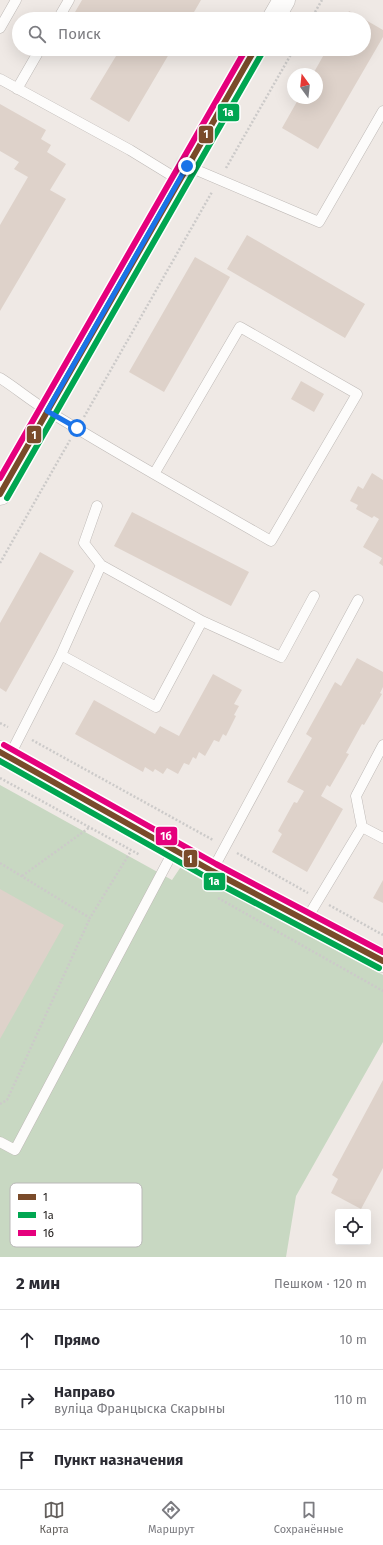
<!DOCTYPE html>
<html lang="ru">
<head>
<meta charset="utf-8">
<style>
	:root { --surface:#fff; --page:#f2f2f3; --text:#2b2b33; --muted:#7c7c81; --line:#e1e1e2; --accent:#635f5c }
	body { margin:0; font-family:"Fira Sans",sans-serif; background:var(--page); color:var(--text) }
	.controls { position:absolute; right:12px; bottom:12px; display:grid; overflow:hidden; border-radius:4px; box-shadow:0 4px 16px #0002 }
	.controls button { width:36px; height:36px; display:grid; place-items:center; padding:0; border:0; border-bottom:1px solid var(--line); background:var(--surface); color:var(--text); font:20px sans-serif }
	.compass { position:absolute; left:287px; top:68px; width:36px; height:36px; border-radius:50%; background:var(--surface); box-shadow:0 4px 16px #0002; rotate:345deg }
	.stop { position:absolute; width:12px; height:12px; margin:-9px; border:3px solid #1a73e8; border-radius:50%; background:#fff }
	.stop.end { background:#1a73e8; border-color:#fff; box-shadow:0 1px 4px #0008 }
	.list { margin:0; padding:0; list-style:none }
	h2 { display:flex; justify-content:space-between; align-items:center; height:52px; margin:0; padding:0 16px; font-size:17px }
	h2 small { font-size:13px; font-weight:400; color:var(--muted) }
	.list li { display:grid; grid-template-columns:26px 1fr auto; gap:12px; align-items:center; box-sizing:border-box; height:60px; padding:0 16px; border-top:1px solid var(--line) }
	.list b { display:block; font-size:15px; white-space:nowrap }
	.list p { margin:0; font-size:13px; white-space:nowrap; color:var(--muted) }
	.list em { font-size:13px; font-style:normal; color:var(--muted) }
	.icon { flex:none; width:22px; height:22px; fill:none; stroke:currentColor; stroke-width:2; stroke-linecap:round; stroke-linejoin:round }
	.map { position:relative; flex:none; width:383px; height:1257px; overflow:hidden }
	.search { position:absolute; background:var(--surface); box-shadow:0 4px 16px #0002; left:12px; right:12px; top:12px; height:44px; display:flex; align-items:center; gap:10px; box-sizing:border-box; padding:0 14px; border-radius:22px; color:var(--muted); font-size:15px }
	.sheet { height:232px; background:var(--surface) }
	nav { display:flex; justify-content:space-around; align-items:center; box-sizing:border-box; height:56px; border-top:1px solid var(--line); background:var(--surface); font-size:11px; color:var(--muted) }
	nav a { display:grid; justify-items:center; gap:2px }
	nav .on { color:var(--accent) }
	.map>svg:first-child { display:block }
</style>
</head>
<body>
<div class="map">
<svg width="383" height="1257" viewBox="0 0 383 1257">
	<rect width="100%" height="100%" fill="#efe9e5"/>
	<!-- green -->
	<path fill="#c8d8c2" d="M0 785 172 880 182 865 383 975V1042L296 1196 286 1257H0Z"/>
	<!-- building -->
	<path fill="#ded2ca" d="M82 0H201L190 19H71Z
		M349 11 363 19H345Z
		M364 19 383 30V37L318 149 282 128 299 98H317V74H313L327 49H364Z
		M105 49H172L129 122 90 99 116 56Z
		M0 104 46 130 41 139 51 145 47 152 66 164 50 190 66 199 0 311V225L28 177 14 169 19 162 0 151Z
		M247 235 365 304 345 338 227 269Z
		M195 257 230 277 164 392 129 372Z
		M301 381 324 394 314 412 291 399Z
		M372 473 383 480V566L379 563 382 558 363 547 379 519 374 516 372 518 356 509 358 505 350 501 358 486 363 489Z
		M132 512 249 572 231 606 114 546Z
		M40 552 74 571 6 692 0 688V623Z
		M357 658 383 672V687L380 693 382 694 364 725 362 724 346 753 349 754 330 787 327 785 321 796 343 809 307 872 272 852 282 834 278 831 294 802 297 803 304 791 287 782 312 738 306 734 335 682 341 686Z
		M213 674 242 690 234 704 239 706 234 715 236 716 226 736 223 734 219 742 214 740 205 756 199 752 196 759 193 757 189 765 184 763 178 774 167 768 163 774 155 769 153 772 145 767 143 772 75 734 94 700 155 734 160 726 179 736Z
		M383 880V903L373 898Z
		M0 889 64 925 0 1039Z
		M383 1080V1168L361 1209 331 1193 338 1179 332 1175Z"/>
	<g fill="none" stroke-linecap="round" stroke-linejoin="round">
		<!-- service casing -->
		<g stroke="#beb9b6" stroke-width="11">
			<path id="service" d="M58 19 69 0
				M0 28 16 0
				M0 79 130 150 179 180
				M17 89 40 49
				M187 166 319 222 383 111
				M0 378C16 388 31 401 48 411 121 456 196 498 271 541L357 394 240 327 154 474
				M97 506 84 543 101 565
				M202 621 101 565 61 655 156 707 202 621 281 657 314 596
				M9 757 61 655
				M362 827 383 838
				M212 871 358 600
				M306 920 362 827 356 796 383 745
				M0 1142 15 1150 174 850"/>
		</g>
		<!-- tertiary casing -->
		<g stroke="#beb9b6" stroke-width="23">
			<path id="tertiary" d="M273 19 284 0
				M0 494 255 49
				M0 752 212 871 383 961"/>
		</g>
		<!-- path -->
		<path stroke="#cccac9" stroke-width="2.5" stroke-dasharray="2 2" stroke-linecap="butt" d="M311 19 322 0
			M226 168 294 49
			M84 417 212 192
			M0 563 70 440
			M0 723 8 727
			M32 740 213 840
			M0 778 140 855
			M237 853 308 893
			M0 863 90 918 131 851
			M22 876 90 827
			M218 898 383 991
			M329 905 383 935
			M0 1104 7 1100 90 918"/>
		<!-- service -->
		<use href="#service" stroke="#fdfcfb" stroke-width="10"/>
		<!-- tertiary -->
		<use href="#tertiary" stroke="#fdfcfb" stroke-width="22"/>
		<!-- bus-1 casing -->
		<g stroke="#fff" stroke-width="9">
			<path id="bus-1" d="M0 494 255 49
				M0 752 212 871 383 961"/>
		</g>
		<!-- bus-2 casing -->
		<g stroke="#fff" stroke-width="9">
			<path id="bus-2" d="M7 498 262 53
				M0 761 208 878 379 968"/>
		</g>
		<!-- bus-3 casing -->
		<g stroke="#fff" stroke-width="9">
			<path id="bus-3" d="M0 478 246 49
				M4 745 216 864 383 952"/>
		</g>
		<!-- bus-1 -->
		<use href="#bus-1" stroke="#7a4b2a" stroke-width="6"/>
		<!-- bus-2 -->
		<use href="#bus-2" stroke="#00a651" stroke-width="6"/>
		<!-- bus-3 -->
		<use href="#bus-3" stroke="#e5007d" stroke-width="6"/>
	</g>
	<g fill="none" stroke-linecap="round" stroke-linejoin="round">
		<!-- route -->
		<path stroke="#1a73e8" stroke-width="5" d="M77 428 47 411 187 166"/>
	</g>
	<!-- legend -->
	<rect x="10" y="1183" width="132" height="64" rx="6" fill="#fff" stroke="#bab8b8" stroke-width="1"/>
	<rect x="18" y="1194" width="18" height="6" fill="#7a4b2a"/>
	<rect x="18" y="1212" width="18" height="6" fill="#00a651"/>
	<rect x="18" y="1230" width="18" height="6" fill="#e5007d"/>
	<g font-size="11" fill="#181412">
		<text x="43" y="1201">1</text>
		<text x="43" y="1219">1а</text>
		<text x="43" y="1237">1б</text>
	</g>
	<g stroke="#fff" stroke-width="1.5">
		<rect x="217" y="103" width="23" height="19" rx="4" fill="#00a651"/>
		<rect x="198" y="125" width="16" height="19" rx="4" fill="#7a4b2a"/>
		<rect x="26" y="425" width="16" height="19" rx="4" fill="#7a4b2a"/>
		<rect x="155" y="826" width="23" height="20" rx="4" fill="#e5007d"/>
		<rect x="183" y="849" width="15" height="19" rx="4" fill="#7a4b2a"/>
		<rect x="203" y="872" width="23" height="19" rx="4" fill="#00a651"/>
	</g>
	<g font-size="11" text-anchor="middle" font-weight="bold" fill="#fff">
		<text x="228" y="116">1а</text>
		<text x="206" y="138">1</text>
		<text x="34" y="439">1</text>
		<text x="166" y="840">1б</text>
		<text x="190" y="863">1</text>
		<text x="214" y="885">1а</text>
	</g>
</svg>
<div class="controls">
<button><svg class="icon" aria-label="locate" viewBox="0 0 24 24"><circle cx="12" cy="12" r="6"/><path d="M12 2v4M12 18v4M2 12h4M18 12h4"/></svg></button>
</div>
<svg class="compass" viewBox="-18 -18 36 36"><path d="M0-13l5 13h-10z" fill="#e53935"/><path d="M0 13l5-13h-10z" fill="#7c7c81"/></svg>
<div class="stop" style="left:77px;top:428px"></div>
<div class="stop end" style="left:187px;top:166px"></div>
<div class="search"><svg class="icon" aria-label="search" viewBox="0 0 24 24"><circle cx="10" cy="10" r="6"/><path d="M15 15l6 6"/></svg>Поиск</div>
</div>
<section class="sheet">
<h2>2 мин<small>Пешком · 120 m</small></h2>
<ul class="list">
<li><svg class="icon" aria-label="ahead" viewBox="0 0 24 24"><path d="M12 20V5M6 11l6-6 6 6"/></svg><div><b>Прямо</b></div><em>10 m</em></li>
<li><svg class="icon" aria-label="right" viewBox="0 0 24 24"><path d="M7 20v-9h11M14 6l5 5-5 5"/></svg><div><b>Направо</b><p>вуліца Францыска Скарыны</p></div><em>110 m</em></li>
<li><svg class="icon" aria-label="arrive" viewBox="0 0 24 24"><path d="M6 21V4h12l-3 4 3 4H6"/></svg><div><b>Пункт назначения</b></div></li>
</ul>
</section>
<nav>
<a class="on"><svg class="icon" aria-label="map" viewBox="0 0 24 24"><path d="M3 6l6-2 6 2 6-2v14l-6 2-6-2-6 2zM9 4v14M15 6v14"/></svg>Карта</a>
<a><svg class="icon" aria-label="directions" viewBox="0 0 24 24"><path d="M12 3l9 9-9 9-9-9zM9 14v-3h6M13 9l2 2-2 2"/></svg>Маршрут</a>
<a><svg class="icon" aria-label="saved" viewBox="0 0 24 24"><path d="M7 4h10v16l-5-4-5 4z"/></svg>Сохранённые</a>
</nav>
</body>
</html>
